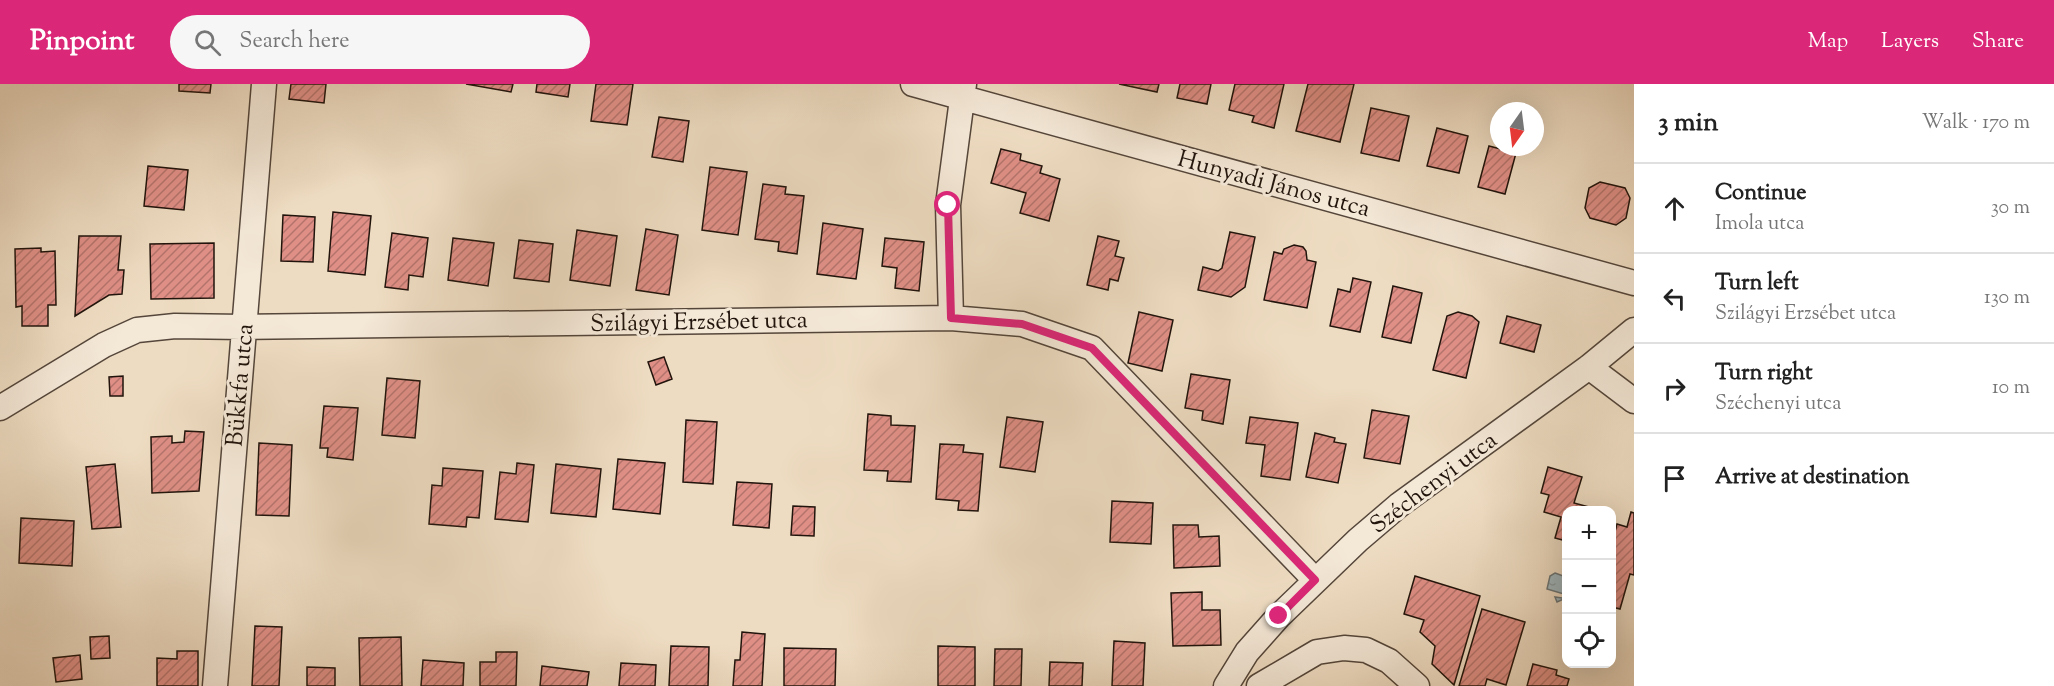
<!DOCTYPE html>
<html lang="en">
<head>
<meta charset="utf-8">
<style>
	:root { --surface:#fff; --page:#f6f6f6; --text:#222; --muted:#767676; --line:#e0e0e0; --accent:#db2777 }
	body { margin:0; font-family:"Sorts Mill Goudy",serif; background:var(--page); color:var(--text) }
	.controls { position:absolute; right:18px; bottom:18px; display:grid; overflow:hidden; border-radius:12px; box-shadow:0 6px 24px #0002 }
	.controls button { width:54px; height:54px; display:grid; place-items:center; padding:0; border:0; border-bottom:2px solid var(--line); background:var(--surface); color:var(--text); font:30px sans-serif }
	.compass { position:absolute; left:1490px; top:18px; width:54px; height:54px; border-radius:50%; background:var(--surface); box-shadow:0 6px 24px #0002; rotate:194deg }
	.stop { position:absolute; width:18px; height:18px; margin:-14px; border:4px solid #db2777; border-radius:50%; background:#fff }
	.stop.end { background:#db2777; border-color:#fff; box-shadow:0 2px 6px #0008 }
	.list { margin:0; padding:0; list-style:none }
	h2 { display:flex; justify-content:space-between; align-items:center; height:78px; margin:0; padding:0 24px; font-size:26px }
	h2 small { font-size:20px; font-weight:400; color:var(--muted) }
	.list li { display:grid; grid-template-columns:39px 1fr auto; gap:18px; align-items:center; box-sizing:border-box; height:90px; padding:0 24px; border-top:2px solid var(--line) }
	.list b { display:block; font-size:22px; white-space:nowrap }
	.list p { margin:0; font-size:20px; white-space:nowrap; color:var(--muted) }
	.list em { font-size:20px; font-style:normal; color:var(--muted) }
	.icon { flex:none; width:33px; height:33px; fill:none; stroke:currentColor; stroke-width:2; stroke-linecap:round; stroke-linejoin:round }
	.map { position:relative; flex:none; width:1634px; height:602px; overflow:hidden }
	header { display:flex; align-items:center; gap:36px; box-sizing:border-box; height:84px; padding:0 30px; background:var(--accent); color:#fff }
	header strong { font-size:28px }
	nav { display:flex; gap:33px; margin-inline-start:auto; font-size:21px }
	.search { width:420px; height:54px; background:var(--page); display:flex; align-items:center; gap:15px; box-sizing:border-box; padding:0 21px; border-radius:33px; color:var(--muted); font-size:22px }
	main { display:flex }
	aside { flex:1; background:var(--surface) }
	.map>svg:first-child { display:block }
</style>
</head>
<body>
<header>
<strong>Pinpoint</strong>
<div class="search"><svg class="icon" aria-label="search" viewBox="0 0 24 24"><circle cx="10" cy="10" r="6"/><path d="M15 15l6 6"/></svg>Search here</div>
<nav><a>Map</a><a>Layers</a><a>Share</a></nav>
</header>
<main>
<div class="map">
<svg width="1634" height="602" viewBox="0 0 1634 602">
	<defs>
		<pattern id="water-ripples" width="26" height="14" patternUnits="userSpaceOnUse" patternTransform="scale(1.5)"><rect width="26" height="14" fill="#a0b8bf"/><path d="M2 4q2-2 4 0t4 0M15 11q2-2 4 0t4 0" fill="none" stroke="#8a9da3"/></pattern>
		<pattern id="building-hatch" width="6" height="6" patternUnits="userSpaceOnUse" patternTransform="scale(1.5)"><rect width="6" height="6" fill="#df8f86"/><path d="M-1 1l2-2M0 6l6-6M5 7l2-2" fill="none" stroke="#b4746c"/></pattern>
	</defs>
	<rect width="100%" height="100%" fill="#eedcc2"/>
	<filter id="stains"><feTurbulence type="fractalNoise" baseFrequency=".00333" numOctaves="4"/><feColorMatrix values="0 0 0 0 .2 0 0 0 0 .09 0 0 0 0 .02 0 0 0 .5 -.17"/></filter>
	<radialGradient id="worn" r=".72"><stop offset=".6" stop-color="#630" stop-opacity="0"/><stop offset="1" stop-color="#630" stop-opacity=".3"/></radialGradient>
	<!-- water -->
	<path fill="url(#water-ripples)" stroke="#6d7677" stroke-width="1.5" d="M1555 489 1566 493V514L1557 518 1555 513 1562 514 1564 513V510L1547 505 1550 492Z"/>
	<!-- building -->
	<path fill="url(#building-hatch)" stroke="#21140c" stroke-width="1.5" d="M179 0H211L210 9 179 7Z
		M291 0H326L324 19 289 15Z
		M466 0H513L511 8Z
		M537 0H570L568 13 536 8Z
		M596 0H633L627 41 591 37Z
		M1119 0H1159L1157 8Z
		M1180 0H1211L1207 20 1177 14Z
		M1235 0H1284L1274 44 1252 38 1254 32 1229 26Z
		M1308 0H1354L1340 58 1296 47Z
		M1371 24 1409 32 1399 77 1361 69Z
		M659 33 689 37 683 78 652 73Z
		M1437 44 1468 52 1459 89 1427 82Z
		M1489 62 1516 69 1505 110 1478 103Z
		M1001 65 1021 70 1020 76 1042 82 1040 89 1060 95 1049 137 1020 129 1026 109 991 99Z
		M148 82 188 86 184 126 144 122Z
		M710 83 747 88 738 151 702 146Z
		M1600 98 1625 104 1630 114 1626 134 1616 141 1590 134 1585 124 1589 104Z
		M763 100 786 103 785 110 804 112 797 170 778 167 779 158 755 155Z
		M333 128 371 132 365 191 328 187Z
		M283 131 315 133 313 178 281 177Z
		M823 139 863 145 856 195 817 190Z
		M646 145 678 151 669 211 636 206Z
		M577 146 617 152 610 202 570 196Z
		M1230 148 1255 153 1245 203 1231 213 1198 206 1203 183 1218 187 1222 184Z
		M392 149 428 154 423 193 409 191 408 206 385 203Z
		M79 152H121L118 186H124L122 210 109 211 75 232Z
		M1098 152 1119 157 1115 172 1124 174 1118 197 1110 195 1108 206 1087 201Z
		M453 154 494 159 488 202 448 196Z
		M885 154 924 158 919 207 895 204 897 184 882 182Z
		M519 156 553 160 549 198 514 194Z
		M214 159V214L151 215 150 160Z
		M1294 161 1303 163 1306 167 1307 176 1316 178 1307 224 1264 216 1274 168 1282 170 1284 165Z
		M41 164V168L55 167 56 221H48V242H22V222L16 223 15 165Z
		M1353 194 1371 198 1360 248 1330 242 1338 205 1350 208Z
		M1393 202 1422 209 1411 259 1382 253Z
		M1139 228 1173 236 1162 287 1128 279Z
		M1458 228 1472 232 1479 238 1466 294 1433 286 1447 232Z
		M1507 232 1541 241 1534 268 1500 259Z
		M664 273 672 295 656 301 648 278Z
		M1191 290 1230 296 1223 340 1202 336 1203 327 1185 324Z
		M123 292V312H110L109 293Z
		M387 294 420 297 415 354 382 351Z
		M324 322 358 324 353 376 327 373 328 364H320Z
		M1372 326 1409 332 1400 380 1364 374Z
		M868 330 891 332V341L915 342 911 398 887 397 888 387 864 386Z
		M1007 333 1043 338 1035 388 1000 383Z
		M1250 333 1298 339 1290 396 1261 392 1265 361 1246 359Z
		M686 336 717 338 713 400 683 398Z
		M185 347 204 348 199 407 152 409 151 353 172 352V359L184 358Z
		M1315 349 1335 354 1334 358 1346 360 1338 399 1306 393Z
		M259 359 292 361 289 432 256 431Z
		M940 360 964 361 963 368 983 370 978 427 958 426 959 417 936 415Z
		M618 375 665 379 660 430 613 425Z
		M517 379 534 381 528 438 495 435 500 388 516 390Z
		M115 380 121 443 92 445 86 383Z
		M556 380 601 385 596 433 551 429Z
		M1548 383 1582 393 1574 419 1600 426H1566V457L1555 454 1561 433 1544 428 1549 411 1541 409Z
		M443 384 483 387 479 434 467 433 466 443 429 440 432 401 442 402Z
		M737 398 772 400 769 444 733 441Z
		M1112 417 1153 419 1151 460 1110 458Z
		M793 422 815 423 814 452 791 451Z
		M1631 428 1634 429V491L1630 490 1620 525 1612 523V459L1617 440 1627 443Z
		M21 434 74 437 72 482 19 479Z
		M1173 441H1198L1199 453 1219 452 1220 482 1174 484Z
		M1415 492 1480 512 1454 601 1432 580 1435 562 1420 548 1424 536 1404 530Z
		M1202 508V526H1220L1221 561 1173 562 1171 509Z
		M1482 525 1525 538 1506 601 1487 595 1485 602H1459Z
		M255 542 282 543 279 602H252Z
		M742 548 765 550 762 602H733L735 576H740Z
		M109 552 110 574 91 575 90 553Z
		M401 553 402 602H360L359 554Z
		M1114 557 1145 559 1143 602H1112Z
		M671 562 709 563 708 602H669Z
		M938 562 975 563V602H938Z
		M784 564 836 565 835 602H784Z
		M995 565H1022L1021 602H994Z
		M177 567H198V602H157V574L177 575Z
		M496 568H517L516 602H480V578H496Z
		M80 571 82 595 56 598 53 574Z
		M423 576 464 579 463 602H421Z
		M1050 578 1083 579 1082 602H1049Z
		M621 579 656 581 655 602H619Z
		M1533 580 1557 586 1556 591 1569 595 1567 602H1527Z
		M542 582 589 588 587 602H540Z
		M307 583 335 584V602H307Z"/>
	<g fill="none" stroke-linecap="round" stroke-linejoin="round">
		<!-- minor casing -->
		<g stroke="#54463a" stroke-width="27">
			<path id="minor" d="M913 0 1634 199
				M951 234 948 121 964 0
				M1589 283 1634 317
				M0 324 104 261 137 246 175 242 243 243 951 234 1022 240 1092 264 1315 496
				M215 602 264 0
				M1226 602 1247 568 1279 532 1358 456 1399 421 1589 283 1634 246
				M1259 602 1317 568 1344 564 1366 566 1389 577 1417 602"/>
		</g>
		<!-- minor -->
		<use href="#minor" stroke="#f4e8d7" stroke-width="24"/>
	</g>
	<g fill="none" stroke-linecap="round" stroke-linejoin="round">
		<!-- route -->
		<path stroke="#db2777" stroke-width="8" d="M948 121 951 234 1022 240 1092 264 1315 496 1279 532"/>
	</g>
	<g text-anchor="middle" stroke-width="6" stroke-linejoin="round" paint-order="stroke">
		<!-- street labels -->
		<g font-size="24" fill="#21140c" stroke="#f4e8d7">
			<text transform="translate(1274 99) rotate(15)" y="8">Hunyadi János utca</text>
			<text transform="translate(699 237) rotate(-1)" y="8">Szilágyi Erzsébet utca</text>
			<text transform="translate(239 301) rotate(-85)" y="8">Bükkfa utca</text>
			<text transform="translate(1433 398) rotate(-37)" y="8">Széchenyi utca</text>
		</g>
	</g>
	<rect width="100%" height="100%" filter="url(#stains)"/>
	<rect width="100%" height="100%" fill="url(#worn)"/>
</svg>
<div class="controls">
<button>+</button>
<button>−</button>
<button><svg class="icon" aria-label="locate" viewBox="0 0 24 24"><circle cx="12" cy="12" r="6"/><path d="M12 2v4M12 18v4M2 12h4M18 12h4"/></svg></button>
</div>
<svg class="compass" viewBox="-18 -18 36 36"><path d="M0-13l5 13h-10z" fill="#e53935"/><path d="M0 13l5-13h-10z" fill="#767676"/></svg>
<div class="stop" style="left:948px;top:121px"></div>
<div class="stop end" style="left:1279px;top:532px"></div>
</div>
<aside>
<h2>3 min<small>Walk · 170 m</small></h2>
<ul class="list">
<li><svg class="icon" aria-label="ahead" viewBox="0 0 24 24"><path d="M12 20V5M6 11l6-6 6 6"/></svg><div><b>Continue</b><p>Imola utca</p></div><em>30 m</em></li>
<li><svg class="icon" aria-label="left" viewBox="0 0 24 24"><path d="M17 20v-9H6M10 6l-5 5 5 5"/></svg><div><b>Turn left</b><p>Szilágyi Erzsébet utca</p></div><em>130 m</em></li>
<li><svg class="icon" aria-label="right" viewBox="0 0 24 24"><path d="M7 20v-9h11M14 6l5 5-5 5"/></svg><div><b>Turn right</b><p>Széchenyi utca</p></div><em>10 m</em></li>
<li><svg class="icon" aria-label="arrive" viewBox="0 0 24 24"><path d="M6 21V4h12l-3 4 3 4H6"/></svg><div><b>Arrive at destination</b></div></li>
</ul>
</aside>
</main>
</body>
</html>
